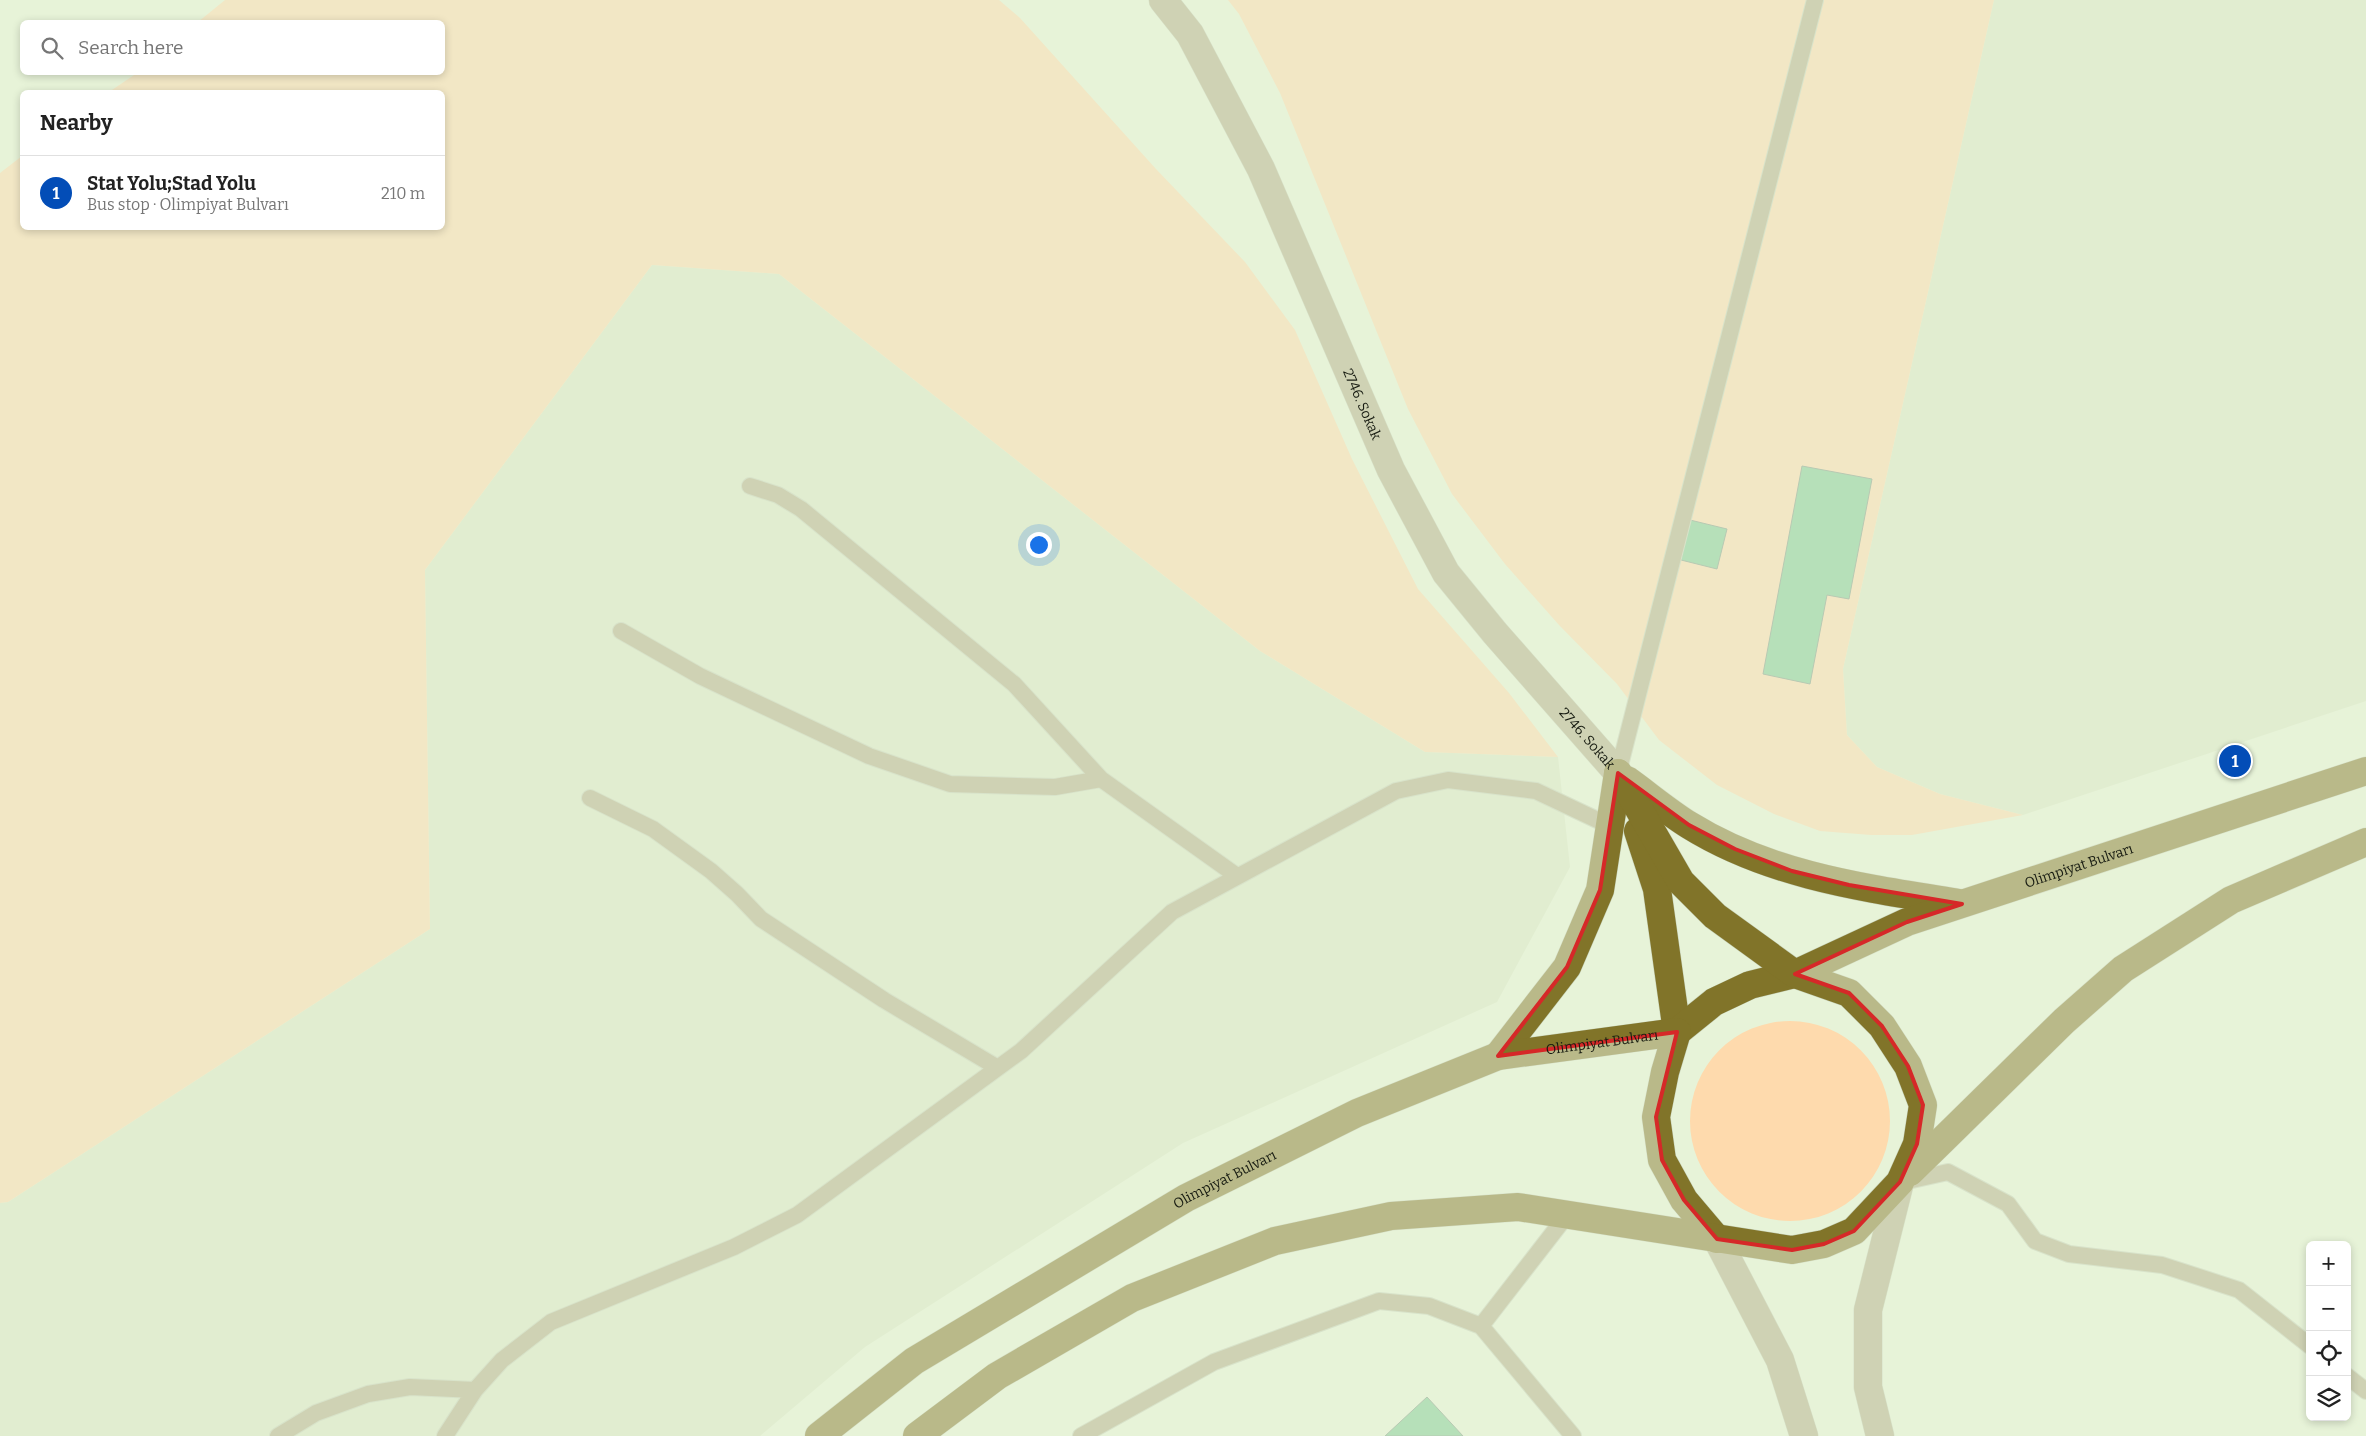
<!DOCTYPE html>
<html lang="en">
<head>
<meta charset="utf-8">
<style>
	:root { --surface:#fff; --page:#f6f6f6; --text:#222; --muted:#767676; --line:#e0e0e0; --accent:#034db7 }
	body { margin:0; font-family:Bitter,serif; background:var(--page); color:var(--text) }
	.controls { position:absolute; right:15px; bottom:15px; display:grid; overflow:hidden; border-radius:8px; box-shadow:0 2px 8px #0003 }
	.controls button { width:45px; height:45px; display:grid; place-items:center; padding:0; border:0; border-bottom:1px solid var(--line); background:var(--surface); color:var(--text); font:25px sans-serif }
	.you { position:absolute; left:1038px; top:544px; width:18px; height:18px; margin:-12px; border:4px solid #fff; border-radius:50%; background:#1a73e8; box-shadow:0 0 0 8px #1a73e833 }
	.badge { display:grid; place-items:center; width:32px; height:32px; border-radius:50%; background:var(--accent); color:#fff; font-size:16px; font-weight:700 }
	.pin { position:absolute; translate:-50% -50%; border:2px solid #fff; box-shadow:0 1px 5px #0006 }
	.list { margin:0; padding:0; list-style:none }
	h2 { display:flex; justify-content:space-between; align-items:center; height:65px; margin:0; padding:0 20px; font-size:21px }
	h2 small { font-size:16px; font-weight:400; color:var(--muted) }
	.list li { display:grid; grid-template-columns:32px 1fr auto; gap:15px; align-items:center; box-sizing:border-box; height:75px; padding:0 20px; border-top:1px solid var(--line) }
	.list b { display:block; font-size:19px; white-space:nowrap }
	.list p { margin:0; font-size:16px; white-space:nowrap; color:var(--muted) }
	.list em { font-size:16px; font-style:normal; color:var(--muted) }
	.icon { flex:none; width:28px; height:28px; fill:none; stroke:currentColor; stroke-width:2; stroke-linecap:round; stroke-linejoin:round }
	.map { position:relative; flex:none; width:2366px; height:1436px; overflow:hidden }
	.search { position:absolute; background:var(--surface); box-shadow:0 2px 8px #0003; left:20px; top:20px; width:425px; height:55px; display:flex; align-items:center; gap:12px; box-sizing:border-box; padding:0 18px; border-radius:8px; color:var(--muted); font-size:19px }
	.panel { position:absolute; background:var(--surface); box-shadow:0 2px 8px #0003; left:20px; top:90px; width:425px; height:140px; border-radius:8px }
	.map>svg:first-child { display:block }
</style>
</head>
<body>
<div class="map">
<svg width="2366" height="1436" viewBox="0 0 2366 1436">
	<rect width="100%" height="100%" fill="#e7f3d8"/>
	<!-- built -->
	<path fill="#d9e7c5" d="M1994 0H2366V701L2023 815 1940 794 1877 767 1847 735 1843 669Z
		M652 265 779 274 1260 651 1425 752 1558 757 1570 867 1497 1002 1183 1143 865 1347 760 1436H0V1203L8 1202 430 929 425 570Z"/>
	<!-- green -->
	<path fill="#fedaad" d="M225 0H999L1020 18 1156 169 1245 262 1295 330 1352 459 1418 589 1509 693 1558 757 1425 752 1260 651 779 274 652 265 425 570 430 929 8 1202 0 1203V173L22 156V228H442V92H109L137 73 442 72V22H198Z
		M1228 0H1994L1843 669 1847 735 1877 767 1940 794 2023 815 1912 835H1871L1820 831 1774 814 1717 785 1659 740 1617 684 1559 625 1505 564 1452 494 1408 409 1280 93 1239 14Z
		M1690 1121a100 100 0 1 1 200 0a100 100 0 1 1-200 0Z"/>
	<!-- building -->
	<path fill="#7acb93" stroke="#7f9785" d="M1802 466 1872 479 1849 599 1827 595 1810 684 1763 674Z
		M1690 520 1727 529 1717 569 1681 560Z
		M1427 1397 1463 1436H1385Z"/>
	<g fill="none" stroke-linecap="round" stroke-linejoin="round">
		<!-- service casing -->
		<g stroke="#c6d0b8" stroke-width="18">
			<path id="service" d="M750 486 778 495 801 509 1014 684 1101 779 1237 876
				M621 631 700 676 869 756 950 784 1055 787 1101 779
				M1618 773 1815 0
				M590 798 653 829 711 871 737 894 761 919 884 1000 998 1068
				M1903 1182 1948 1172 2008 1204 2035 1241 2069 1254 2162 1265 2239 1290 2310 1346
				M1481 1326 1567 1215
				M2347 1376 2366 1391
				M278 1436 316 1413 368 1394 410 1387 475 1390
				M445 1436 475 1390 502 1360 551 1322 734 1247 797 1215 1021 1051 1172 912 1396 791 1448 780 1536 791 1610 826
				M1081 1436 1214 1362 1379 1301 1429 1306 1481 1326 1573 1436"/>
		</g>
		<!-- minor casing -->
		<g stroke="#c6d0b8" stroke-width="29">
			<g id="minor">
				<path id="s1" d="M1163 0 1190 34 1261 169 1391 470 1446 573 1495 633 1618 773"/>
				<path d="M1717 1239 1780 1360 1804 1436"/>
				<path d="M1880 1436 1868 1387V1310L1900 1182"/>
			</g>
		</g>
		<!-- primary casing -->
		<g stroke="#c6d0b8" stroke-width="29">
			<g id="primary">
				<path d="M1627 780C1648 795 1668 812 1689 825 1771 876 1866 888 1959 903"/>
				<path d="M1638 831 1657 889 1677 1032 1665 1072 1656 1117 1662 1160 1684 1200 1717 1239"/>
				<path id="s2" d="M1677 1032 1714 1002 1750 985 1795 974 1907 922 2366 771"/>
				<path d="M1498 1056 1567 967 1600 890 1618 773"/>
				<path d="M1910 1172 2064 1021 2123 969 2231 900 2366 842"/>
				<path id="s3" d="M819 1436 914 1361 1186 1198 1357 1113 1498 1056 1677 1032"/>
				<path d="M917 1436 997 1376 1132 1298 1275 1241 1391 1216 1518 1207 1792 1250 1824 1244 1854 1231 1900 1182 1917 1144 1923 1105 1908 1066 1882 1026 1849 993 1795 974 1715 916 1681 882 1618 773"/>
			</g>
		</g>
		<!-- service -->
		<use href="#service" stroke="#b2ac87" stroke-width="16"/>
		<!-- minor -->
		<use href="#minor" stroke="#b2ac87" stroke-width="28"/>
		<!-- primary -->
		<use href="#primary" stroke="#817429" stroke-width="28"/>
	</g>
	<!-- marked area -->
	<path d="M0 0H2366V1436H0ZM1618 773 1689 825 1735 849 1792 871 1849 885 1962 904 1907 922 1795 974 1849 993 1882 1026 1908 1066 1923 1105 1917 1144 1900 1182 1854 1231 1824 1244 1792 1250 1717 1239 1684 1200 1662 1160 1656 1117 1677 1032 1498 1056 1567 967 1600 890Z" fill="#e7f3d8" fill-opacity=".55" fill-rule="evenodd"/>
	<path fill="none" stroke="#d62828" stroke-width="4" stroke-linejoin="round" d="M1618 773 1689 825 1735 849 1792 871 1849 885 1962 904 1907 922 1795 974 1849 993 1882 1026 1908 1066 1923 1105 1917 1144 1900 1182 1854 1231 1824 1244 1792 1250 1717 1239 1684 1200 1662 1160 1656 1117 1677 1032 1498 1056 1567 967 1600 890Z"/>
	<g text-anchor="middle" stroke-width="4.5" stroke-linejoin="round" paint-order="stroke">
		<!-- street labels -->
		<g font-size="14" fill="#171b11" stroke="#e7f3d8">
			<text dy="5" stroke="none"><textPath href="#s1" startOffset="452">2746. Sokak</textPath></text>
			<text dy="5" stroke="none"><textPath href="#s1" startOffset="858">2746. Sokak</textPath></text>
			<text dy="5" stroke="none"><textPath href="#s2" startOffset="438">Olimpiyat Bulvarı</textPath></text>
			<text dy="5" stroke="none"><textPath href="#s3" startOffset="886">Olimpiyat Bulvarı</textPath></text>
			<text dy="5" stroke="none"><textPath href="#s3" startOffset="481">Olimpiyat Bulvarı</textPath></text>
		</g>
	</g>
</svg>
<div class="controls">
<button>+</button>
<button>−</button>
<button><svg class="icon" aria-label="locate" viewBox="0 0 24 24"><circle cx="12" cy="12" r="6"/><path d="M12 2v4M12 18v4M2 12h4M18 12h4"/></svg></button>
<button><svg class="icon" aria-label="layers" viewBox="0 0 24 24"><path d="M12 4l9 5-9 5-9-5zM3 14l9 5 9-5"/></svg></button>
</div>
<div class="you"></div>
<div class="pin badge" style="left:2235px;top:761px">1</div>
<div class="search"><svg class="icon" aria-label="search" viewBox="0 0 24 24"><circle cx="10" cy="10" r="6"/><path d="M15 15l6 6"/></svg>Search here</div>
<section class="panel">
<h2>Nearby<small></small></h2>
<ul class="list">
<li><span class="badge">1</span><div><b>Stat Yolu;Stad Yolu</b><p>Bus stop · Olimpiyat Bulvarı</p></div><em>210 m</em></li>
</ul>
</section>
</div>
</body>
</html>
